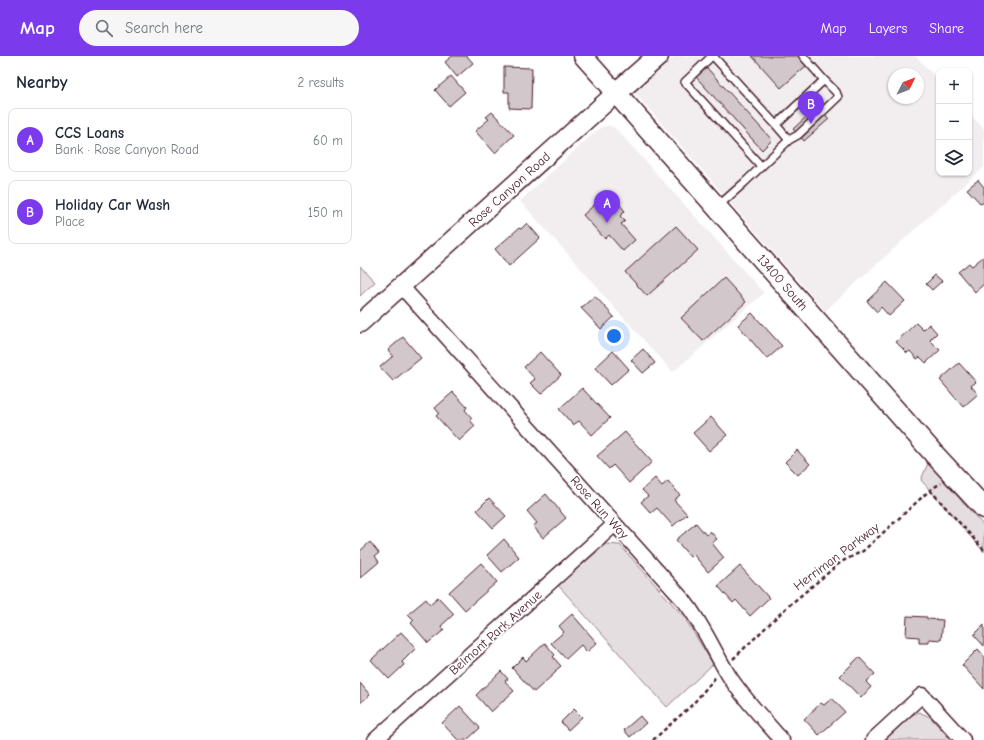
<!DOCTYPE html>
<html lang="en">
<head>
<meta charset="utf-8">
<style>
	:root { --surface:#fff; --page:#f6f6f7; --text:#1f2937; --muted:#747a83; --line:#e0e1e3; --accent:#7c3aed }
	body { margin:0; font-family:"Comic Neue",sans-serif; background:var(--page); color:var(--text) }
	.controls { position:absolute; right:12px; top:12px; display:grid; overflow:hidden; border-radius:8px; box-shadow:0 1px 3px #0004 }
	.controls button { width:36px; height:36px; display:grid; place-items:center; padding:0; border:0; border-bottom:1px solid var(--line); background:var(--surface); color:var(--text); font:20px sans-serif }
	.compass { position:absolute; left:528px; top:12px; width:36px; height:36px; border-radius:50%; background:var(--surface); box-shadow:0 1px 3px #0004; rotate:48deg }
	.you { position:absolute; left:254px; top:280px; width:14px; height:14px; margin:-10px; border:3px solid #fff; border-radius:50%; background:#1a73e8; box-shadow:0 0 0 6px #1a73e833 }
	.badge { display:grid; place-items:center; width:26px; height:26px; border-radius:50%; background:var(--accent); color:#fff; font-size:13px; font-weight:700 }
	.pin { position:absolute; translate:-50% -33px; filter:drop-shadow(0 1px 2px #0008) }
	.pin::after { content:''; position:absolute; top:21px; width:14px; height:12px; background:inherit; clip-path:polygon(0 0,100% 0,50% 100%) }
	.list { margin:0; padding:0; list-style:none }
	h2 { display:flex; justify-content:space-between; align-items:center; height:52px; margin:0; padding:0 16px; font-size:17px }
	h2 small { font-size:13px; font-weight:400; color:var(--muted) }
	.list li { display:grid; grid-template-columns:26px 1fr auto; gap:12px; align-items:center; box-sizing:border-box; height:64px; margin:0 8px 8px; padding:0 8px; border:1px solid var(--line); border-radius:8px }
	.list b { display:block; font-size:15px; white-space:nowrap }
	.list p { margin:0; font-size:13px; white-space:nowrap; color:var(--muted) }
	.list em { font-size:13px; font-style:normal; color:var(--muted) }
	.icon { flex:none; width:22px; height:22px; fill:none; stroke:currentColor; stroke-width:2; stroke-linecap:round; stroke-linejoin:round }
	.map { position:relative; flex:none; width:624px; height:684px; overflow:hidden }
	header { display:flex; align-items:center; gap:24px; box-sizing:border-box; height:56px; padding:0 20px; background:var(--accent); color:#fff }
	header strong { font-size:19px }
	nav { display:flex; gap:22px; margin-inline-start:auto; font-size:14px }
	.search { width:280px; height:36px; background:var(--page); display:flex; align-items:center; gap:10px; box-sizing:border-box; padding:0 14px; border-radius:22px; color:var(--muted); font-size:15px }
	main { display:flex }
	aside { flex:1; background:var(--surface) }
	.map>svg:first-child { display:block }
</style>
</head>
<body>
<header>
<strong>Map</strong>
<div class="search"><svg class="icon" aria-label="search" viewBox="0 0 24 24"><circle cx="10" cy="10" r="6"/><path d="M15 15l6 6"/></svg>Search here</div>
<nav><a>Map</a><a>Layers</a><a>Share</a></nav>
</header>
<main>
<aside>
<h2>Nearby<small>2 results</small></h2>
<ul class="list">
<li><span class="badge">A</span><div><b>CCS Loans</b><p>Bank · Rose Canyon Road</p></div><em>60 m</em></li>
<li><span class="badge">B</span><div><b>Holiday Car Wash</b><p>Place</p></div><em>150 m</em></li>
</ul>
</aside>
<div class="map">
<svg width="624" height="684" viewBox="0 0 624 684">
	<rect width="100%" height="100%" fill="#fff"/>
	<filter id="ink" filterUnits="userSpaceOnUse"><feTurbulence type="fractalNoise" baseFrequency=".025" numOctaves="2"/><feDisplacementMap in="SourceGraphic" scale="8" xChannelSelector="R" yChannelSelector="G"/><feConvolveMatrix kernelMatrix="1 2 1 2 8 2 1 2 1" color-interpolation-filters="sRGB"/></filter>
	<g filter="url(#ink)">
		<!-- built -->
		<path fill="#f2eeef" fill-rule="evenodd" d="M315 0H556L579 25V117H609V57L624 73V111L465 255 274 36ZM534 18H558V42H534Z
			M245 70H249L253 71 258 75 404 237 313 316 239 235 240 234 160 145 236 75 240 72Z"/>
		<!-- green -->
		<path fill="#e5dee0" stroke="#987e86" d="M0 210 15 226 0 240Z
			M568 407 624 470V496L561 424Z
			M246 488 260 489 324 561 353 608 307 651 198 529Z
			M559 656 570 661 591 684H522L548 661Z"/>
		<!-- building -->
		<path fill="#d2c7cb" stroke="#4a1f2b" d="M92 0H107L113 7 97 21 85 6Z
			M392 0H439L447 9 421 32Z
			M144 11 172 12 171 53 149 52V36H144Z
			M347 12 412 84 402 94 336 21Z
			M91 20 105 36 89 50 75 34Z
			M458 50 469 63 444 85 433 73Z
			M132 56 154 79 135 97 115 75 129 63 126 61Z
			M618 124 624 131V146L621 148 607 133Z
			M243 141 248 146 253 141 265 155 260 160 265 165 261 168 275 184 263 195 249 179 245 183 223 159Z
			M167 167 180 182 149 210 135 193 159 172 161 173Z
			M316 170 338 194 287 240 265 216Z
			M623 201 624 202V228L615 236 598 216 609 207 612 210Z
			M575 219 582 225 572 234 566 228Z
			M364 222 386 246 343 285 321 262Z
			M527 226 545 245 529 260 521 251 517 256 507 245Z
			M235 240 254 261 241 273 221 252Z
			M392 257 422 290 407 303 378 269Z
			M556 267 563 274 569 268 577 277 570 284 580 294 566 307 560 301 557 303 550 295 547 297 536 286Z
			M43 281 61 302 33 325 20 311 33 300 28 294Z
			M283 293 295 307 283 317 271 304Z
			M253 295 269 313 251 329 235 312Z
			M180 296 201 319 181 338 170 327 175 323 164 311Z
			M599 307 616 326 611 330 618 338 603 351 580 324Z
			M222 332 250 362 232 379 219 365 213 369 199 353Z
			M93 336 107 351 105 354 112 362 110 364 115 370 99 385 76 360 79 357 75 352Z
			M351 361 367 379 349 395 333 377Z
			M265 376 292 406 269 427 253 409 249 413 237 400Z
			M437 394 450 408 438 419 425 406Z
			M295 422 302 430 308 425 320 439 314 444 327 458 313 470 297 452 291 457 281 446 288 440 282 434Z
			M186 438 206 462 183 482 173 470 177 467 167 455Z
			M129 442 146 460 133 472 117 454Z
			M336 467 346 479 350 475 357 483 352 487 364 502 348 516 333 498 330 501 316 484Z
			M144 483 159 501 142 516 127 499Z
			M10 486 19 497 15 500 19 506 0 522V495Z
			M121 507 137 526 105 554 89 536Z
			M380 510 409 542 390 560 376 544 373 547 358 530Z
			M78 541 94 558 81 570 84 574 68 587 51 567 54 564 48 558 66 543 70 548Z
			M212 558 237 587 227 596 221 589 206 603 191 587 204 576 199 570Z
			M547 560 567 561V563L583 564 581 584 569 583V587H559V581L546 580Z
			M624 569V590L614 579Z
			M41 576 56 592 42 606 44 609 29 623 11 604Z
			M185 587 195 599 193 601 201 610 195 615 196 616 174 636 152 612 163 601 166 605Z
			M618 593 624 600V633L602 609Z
			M499 601 515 618 506 626 511 631 501 642 480 620Z
			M141 615 148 623 145 625 154 635 131 656 116 639Z
			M0 627 10 639 0 647Z
			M472 642 485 656 459 679 444 663 461 647 464 649Z
			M100 650 120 672 107 684H98L82 667Z
			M214 653 222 661 208 674 201 666Z
			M280 660 286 667 270 681 264 674Z"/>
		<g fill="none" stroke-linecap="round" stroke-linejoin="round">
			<!-- service casing -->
			<g stroke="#4a1f2b" stroke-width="10">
				<path id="service" d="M352 0 325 26 401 110
					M353 0 416 69
					M429 84 438 79 478 41 476 36 464 24
					M357 151 384 127 429 84 416 69 464 24 443 0"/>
			</g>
			<!-- minor casing -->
			<g stroke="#4a1f2b" stroke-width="17">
				<path id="minor" d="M41 230 325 546C344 570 355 598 371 623 386 645 404 664 422 684
					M15 684 255 468
					M513 684 562 639 603 684"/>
			</g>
			<!-- tertiary casing -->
			<g stroke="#4a1f2b" stroke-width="21">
				<path id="tertiary" d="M0 267 256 37 223 0"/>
			</g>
			<!-- secondary casing -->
			<g stroke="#4a1f2b" stroke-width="23">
				<path id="secondary" d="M298 0 256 37 574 398 624 452"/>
			</g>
			<!-- path -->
			<path stroke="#4a1f2b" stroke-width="2.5" stroke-dasharray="4 3" stroke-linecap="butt" d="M570 434 624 494
				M373 603 426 552 481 506 503 495 570 434 581 427
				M293 684 332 649 355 622H356"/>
			<!-- service -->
			<use href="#service" stroke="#fff" stroke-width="7"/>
			<!-- minor -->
			<use href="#minor" stroke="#fff" stroke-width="14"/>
			<!-- tertiary -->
			<use href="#tertiary" stroke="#fff" stroke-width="18"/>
			<!-- secondary -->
			<use href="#secondary" stroke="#fff" stroke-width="20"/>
		</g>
	</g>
	<g text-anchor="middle" stroke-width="3.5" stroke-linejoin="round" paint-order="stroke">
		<!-- street labels -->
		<g font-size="13" fill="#4a1f2b" stroke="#fff">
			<text transform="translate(149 133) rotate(-42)" y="5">Rose Canyon Road</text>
			<text transform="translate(423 226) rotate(49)" y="5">13400 South</text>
			<text transform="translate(240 451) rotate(48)" y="5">Rose Run Way</text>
			<text transform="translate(476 500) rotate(-37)" y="5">Herriman Parkway</text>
			<text transform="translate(135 576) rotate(-42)" y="5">Belmont Park Avenue</text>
		</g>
	</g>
</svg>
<div class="controls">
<button>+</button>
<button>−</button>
<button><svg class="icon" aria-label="layers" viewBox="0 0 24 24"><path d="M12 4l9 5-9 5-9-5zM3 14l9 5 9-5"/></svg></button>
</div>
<svg class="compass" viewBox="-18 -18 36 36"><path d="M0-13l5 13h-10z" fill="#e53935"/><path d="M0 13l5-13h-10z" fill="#747a83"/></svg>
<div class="you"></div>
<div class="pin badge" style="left:247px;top:167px">A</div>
<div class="pin badge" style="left:451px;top:68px">B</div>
</div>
</main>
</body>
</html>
